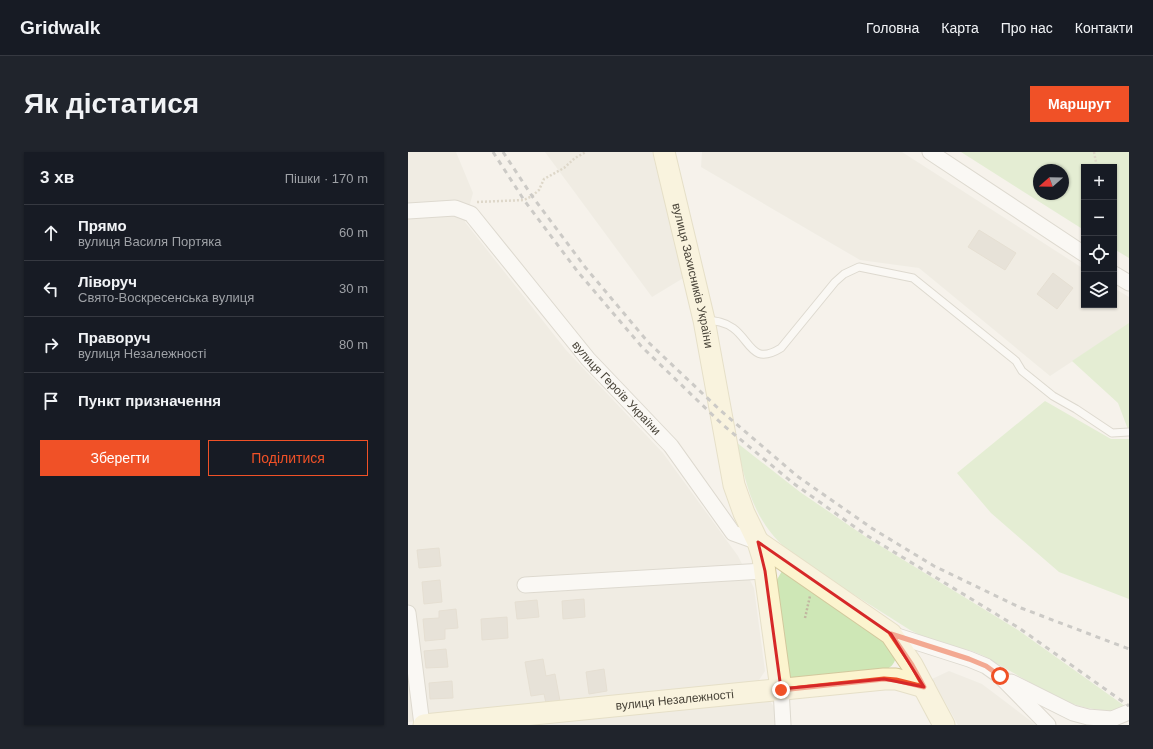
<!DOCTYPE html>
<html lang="uk">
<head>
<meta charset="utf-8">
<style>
	:root { --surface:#171b24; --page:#20242c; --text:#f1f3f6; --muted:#9ea1a6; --line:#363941; --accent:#f05127 }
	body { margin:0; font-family:Helvetica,sans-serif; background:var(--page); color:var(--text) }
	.controls { position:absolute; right:12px; top:12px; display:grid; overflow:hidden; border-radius:0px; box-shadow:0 1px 3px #0004 }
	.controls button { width:36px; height:36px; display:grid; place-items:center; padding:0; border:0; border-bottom:1px solid var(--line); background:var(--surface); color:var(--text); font:20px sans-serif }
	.compass { position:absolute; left:625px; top:12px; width:36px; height:36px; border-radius:50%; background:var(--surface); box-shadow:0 1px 3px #0004; rotate:250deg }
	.stop { position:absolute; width:12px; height:12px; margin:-9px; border:3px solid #f05127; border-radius:50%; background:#fff }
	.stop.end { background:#f05127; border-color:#fff; box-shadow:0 1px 4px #0008 }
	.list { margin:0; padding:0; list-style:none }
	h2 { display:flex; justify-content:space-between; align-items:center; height:52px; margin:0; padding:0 16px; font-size:17px }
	h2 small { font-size:13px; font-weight:400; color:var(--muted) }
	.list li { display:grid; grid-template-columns:26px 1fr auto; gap:12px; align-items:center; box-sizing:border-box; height:56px; padding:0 16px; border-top:1px solid var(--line) }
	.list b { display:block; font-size:15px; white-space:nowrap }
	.list p { margin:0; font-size:13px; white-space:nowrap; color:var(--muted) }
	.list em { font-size:13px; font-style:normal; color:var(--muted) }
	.actions { display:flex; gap:8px; padding:12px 16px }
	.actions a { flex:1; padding:9px 0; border:1px solid var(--accent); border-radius:0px; text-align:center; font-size:14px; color:var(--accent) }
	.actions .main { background:var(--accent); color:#fff }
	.icon { flex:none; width:22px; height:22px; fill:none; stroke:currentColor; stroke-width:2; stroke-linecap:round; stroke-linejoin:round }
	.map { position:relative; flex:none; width:721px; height:573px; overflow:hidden; border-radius:0px }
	header { display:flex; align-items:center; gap:24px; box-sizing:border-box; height:56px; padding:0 20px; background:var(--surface); border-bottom:1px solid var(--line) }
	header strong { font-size:19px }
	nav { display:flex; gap:22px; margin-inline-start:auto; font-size:14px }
	.intro { display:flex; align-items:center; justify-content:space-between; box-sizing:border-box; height:96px; padding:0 24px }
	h1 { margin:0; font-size:28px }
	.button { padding:10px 18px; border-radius:0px; background:var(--accent); color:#fff; font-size:14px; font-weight:700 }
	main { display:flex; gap:24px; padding:0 24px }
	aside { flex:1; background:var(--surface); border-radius:0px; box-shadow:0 1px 3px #0004 }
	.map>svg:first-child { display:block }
</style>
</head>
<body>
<header>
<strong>Gridwalk</strong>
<nav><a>Головна</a><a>Карта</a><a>Про нас</a><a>Контакти</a></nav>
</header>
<div class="intro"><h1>Як дістатися</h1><a class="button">Маршрут</a></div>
<main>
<aside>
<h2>3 хв<small>Пішки · 170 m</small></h2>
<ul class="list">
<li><svg class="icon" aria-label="ahead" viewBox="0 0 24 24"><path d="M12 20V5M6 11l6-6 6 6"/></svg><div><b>Прямо</b><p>вулиця Василя Портяка</p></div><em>60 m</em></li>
<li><svg class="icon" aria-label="left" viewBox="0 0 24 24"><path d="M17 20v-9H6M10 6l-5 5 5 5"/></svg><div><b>Ліворуч</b><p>Свято-Воскресенська вулиця</p></div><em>30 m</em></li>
<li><svg class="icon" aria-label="right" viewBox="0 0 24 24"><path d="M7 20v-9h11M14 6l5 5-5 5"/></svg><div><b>Праворуч</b><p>вулиця Незалежності</p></div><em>80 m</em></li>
<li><svg class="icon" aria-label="arrive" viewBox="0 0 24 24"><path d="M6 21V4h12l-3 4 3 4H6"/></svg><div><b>Пункт призначення</b></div></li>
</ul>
<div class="actions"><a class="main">Зберегти</a><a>Поділитися</a></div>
</aside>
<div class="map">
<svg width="721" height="573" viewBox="0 0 721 573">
	<rect width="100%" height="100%" fill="#f5f2eb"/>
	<!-- residential -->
	<path fill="#e8e5da" d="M0 0H48L65 41 57 70 158 198 255 301 330 404 346 436 357 519 347 534 0 570Z
		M137 0H244L277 125 244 145Z
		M294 0H494L676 117V153H706V136L721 145V172L642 224 511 116 452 108 293 15Z
		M541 519 574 532 628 573H550L524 527Z
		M361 547 366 555 367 573H63Z"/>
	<!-- green -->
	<path fill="#cee7b6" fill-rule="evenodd" d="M553 0H721V106L706 97V15H676V78ZM631 18H655V42H631Z
		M721 171V280L710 251 664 209Z
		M637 249 703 287H721V447L651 420 583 361 549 321Z
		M328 290 392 340 458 385 610 478 721 557 701 559 679 556 665 552 642 542 576 504 564 499 523 489 502 478 396 411C348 377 341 345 328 290Z
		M374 419 477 487 488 505C486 513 482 516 475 519L380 527 367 431Z"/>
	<!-- building -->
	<path fill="#d6cfc1" stroke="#d1c7b4" d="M571 78 608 101 597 118 560 95Z
		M645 121 665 136 649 157 629 142Z
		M31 396 33 414 11 416 9 398Z
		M32 428 34 450 16 452 14 430Z
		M176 447 177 465 155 467 154 449Z
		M129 448 131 465 109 467 107 450Z
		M48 457 50 476 37 477V487L17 489 15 467 31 466V459Z
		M99 465 100 486 74 488 73 467Z
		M38 497 40 515 18 516 16 499Z
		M135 507 138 524 147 522 152 549 138 551 136 542 123 544 117 510Z
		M196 517 199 539 181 542 178 520Z
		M44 529 45 546 22 547 21 531Z"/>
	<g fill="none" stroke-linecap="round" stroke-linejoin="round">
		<!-- lane casing -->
		<g stroke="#c0bbae" stroke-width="9">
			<path id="lane" d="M298 168C308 169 317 170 325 176 343 189 344 214 373 196L427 130 436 122 451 115 505 126 608 209 614 219 645 244 668 257 704 281 721 280"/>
		</g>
		<!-- street casing -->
		<g stroke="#c0bbae" stroke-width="17">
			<g id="street">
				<path d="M522 0 676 102"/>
				<path id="s1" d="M0 59 47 56 63 62 180 207 263 294 325 381 350 390"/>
				<path d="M706 122 721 131"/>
				<path d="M117 433 357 419"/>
				<path d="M0 461 14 573"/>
				<path d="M483 482 561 507 578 514 592 524 640 573"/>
				<path d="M603 530 665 561 680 565 704 567 721 560"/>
				<path d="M373 537 375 573"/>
			</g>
		</g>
		<!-- secondary casing -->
		<g stroke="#d2c89d" stroke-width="23">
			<g id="secondary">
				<path id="s2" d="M256 0 296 168 326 333 336 361 350 390 355 406 373 537"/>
				<path d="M350 390 483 482 504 513 536 573"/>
				<path id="s3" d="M16 573 476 527H488L516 535"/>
			</g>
		</g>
		<!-- path -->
		<path stroke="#c1b7a0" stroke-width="2.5" stroke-dasharray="2 2" stroke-linecap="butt" d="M686 0 689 15
			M69 50 116 48 124 44 131 38 136 27 156 16 167 6 178 0
			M397 466 402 444"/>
		<!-- lane -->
		<use href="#lane" stroke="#fff" stroke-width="7"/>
		<!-- street -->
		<use href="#street" stroke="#fff" stroke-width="15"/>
		<!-- secondary -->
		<use href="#secondary" stroke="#fcf4ce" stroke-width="21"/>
		<!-- rail -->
		<path stroke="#999" stroke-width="3" stroke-dasharray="5 5" stroke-linecap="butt" d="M85 0 116 48 170 120 234 195 315 273 385 331 458 383 611 476 721 554
			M95 0 124 44 177 115 240 190 312 258 389 324 465 377 526 414 613 456 721 497"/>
	</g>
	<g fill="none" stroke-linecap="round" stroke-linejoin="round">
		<!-- route -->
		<path stroke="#f05127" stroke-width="5" d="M373 538 476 527 488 528 516 535 504 513 483 482 561 507 578 514 592 524"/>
	</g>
	<!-- marked area -->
	<path d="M0 0H721V573H0ZM350 390 483 482 516 535 476 527 373 537 357 419Z" fill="#f5f2eb" fill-opacity=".55" fill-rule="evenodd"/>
	<path fill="none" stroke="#d62828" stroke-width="3" stroke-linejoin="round" d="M350 390 483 482 516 535 476 527 373 537 357 419Z"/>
	<g text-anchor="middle" stroke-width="4" stroke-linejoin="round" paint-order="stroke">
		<!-- street labels -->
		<g font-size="12" fill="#494439" stroke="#fff">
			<text dy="4" stroke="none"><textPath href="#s2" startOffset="127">вулиця Захисників України</textPath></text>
			<text dy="4" stroke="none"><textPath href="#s1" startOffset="291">вулиця Героїв України</textPath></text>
			<text dy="4" stroke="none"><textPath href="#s3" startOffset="252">вулиця Незалежності</textPath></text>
		</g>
	</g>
</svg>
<div class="controls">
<button>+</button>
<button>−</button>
<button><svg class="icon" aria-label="locate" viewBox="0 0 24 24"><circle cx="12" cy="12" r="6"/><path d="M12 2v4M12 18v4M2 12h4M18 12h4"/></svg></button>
<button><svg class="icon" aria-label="layers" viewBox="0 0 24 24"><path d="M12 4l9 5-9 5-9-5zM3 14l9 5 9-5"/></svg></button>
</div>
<svg class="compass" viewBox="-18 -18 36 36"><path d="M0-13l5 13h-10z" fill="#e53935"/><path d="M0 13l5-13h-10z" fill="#9ea1a6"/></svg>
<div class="stop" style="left:592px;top:524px"></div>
<div class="stop end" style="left:373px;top:538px"></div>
</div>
</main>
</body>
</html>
